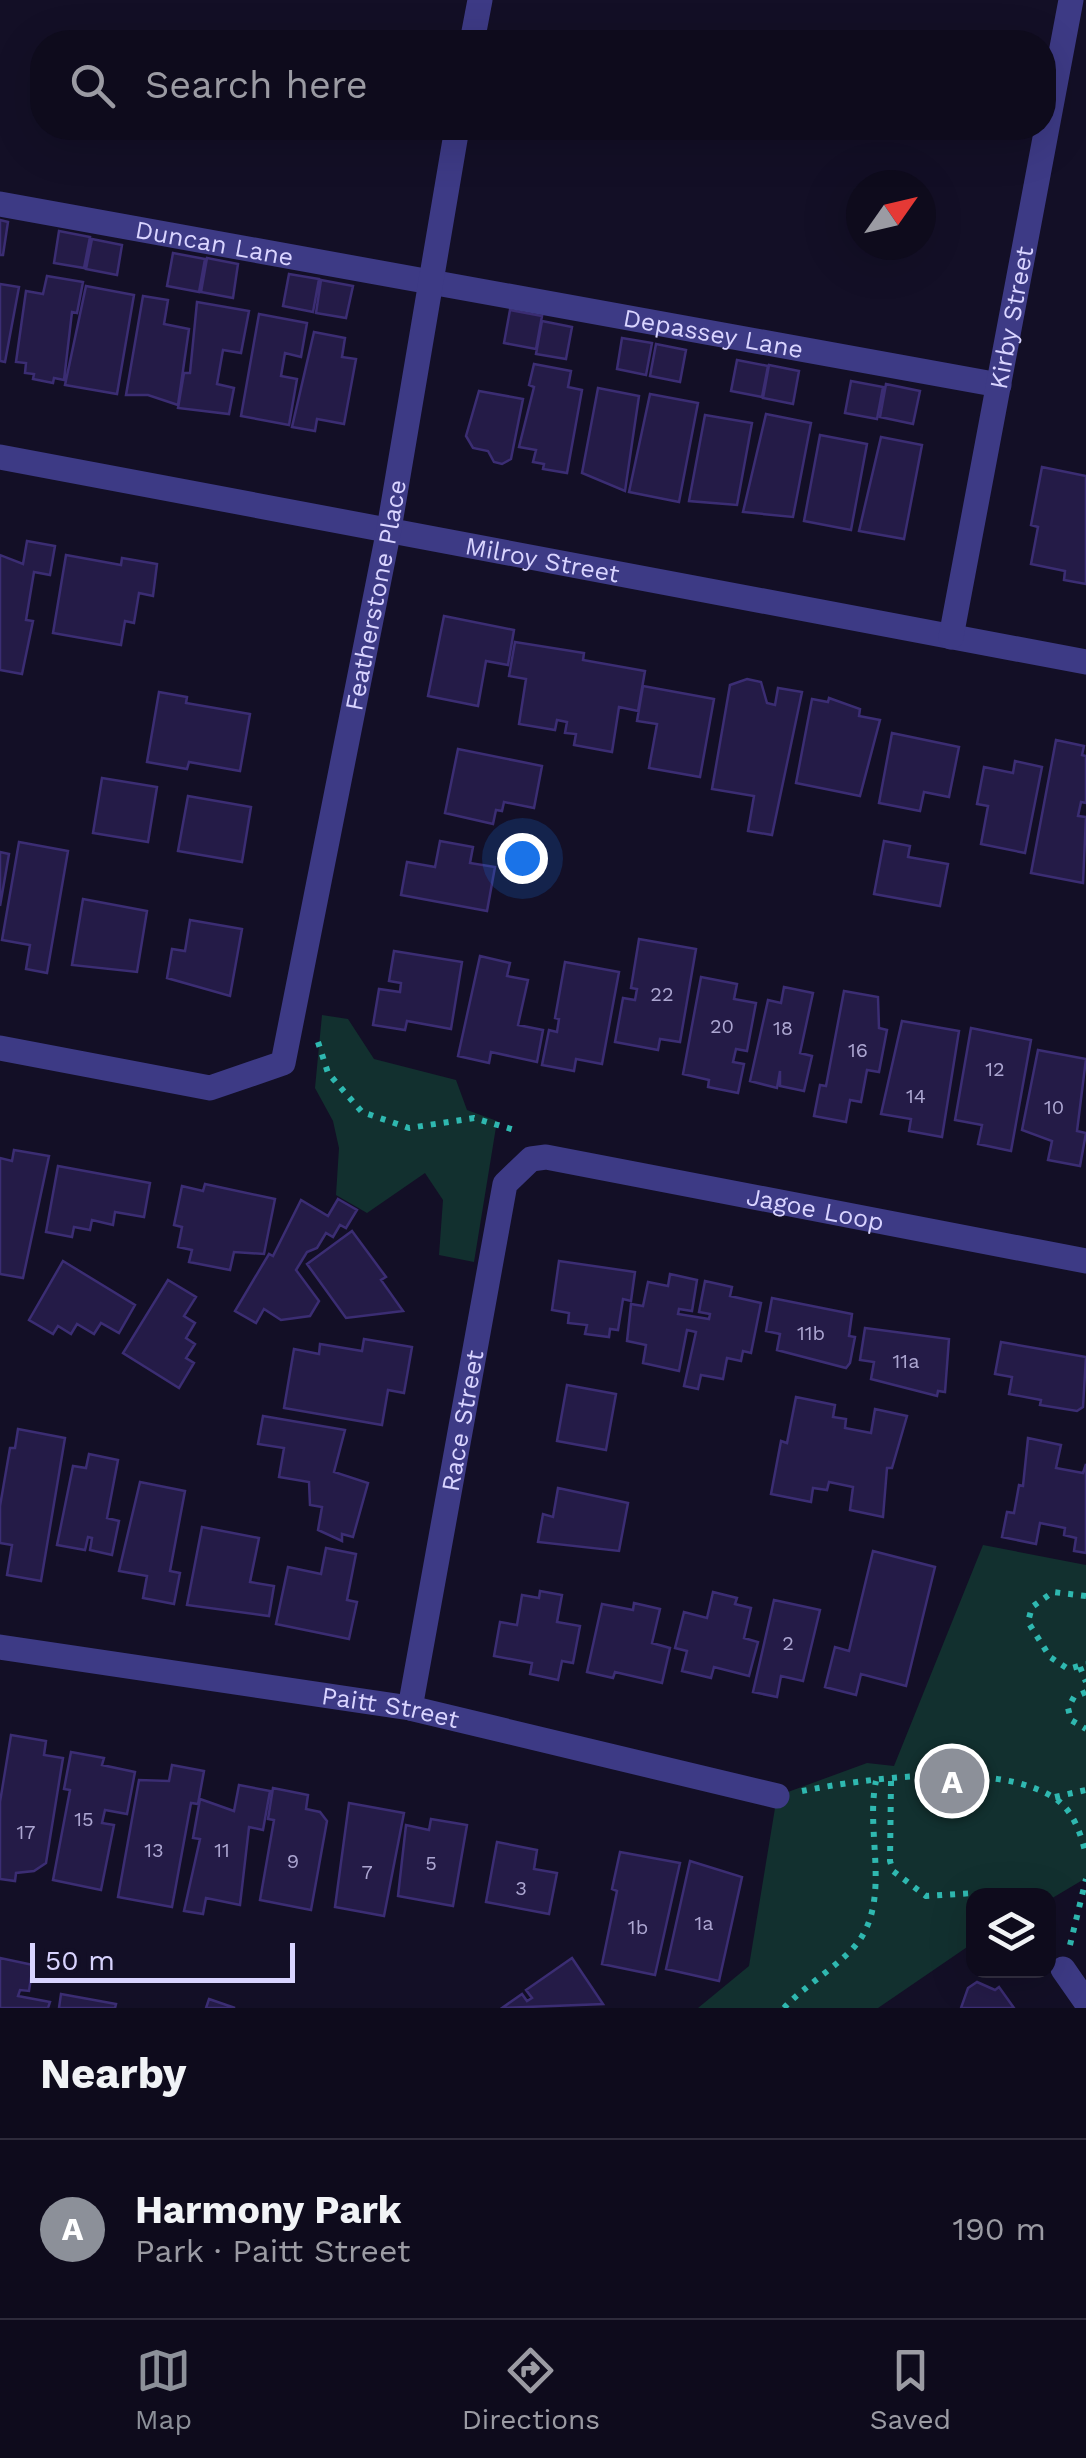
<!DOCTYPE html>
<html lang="en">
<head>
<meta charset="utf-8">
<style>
	:root { --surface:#0e0b1c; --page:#171425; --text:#f1f3f6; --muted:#9b9ba3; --line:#2e2b3b; --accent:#8c9099 }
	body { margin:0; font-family:"Work Sans",sans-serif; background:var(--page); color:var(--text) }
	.controls { position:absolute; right:30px; bottom:30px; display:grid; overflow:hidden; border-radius:20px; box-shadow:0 10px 40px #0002 }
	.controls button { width:90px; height:90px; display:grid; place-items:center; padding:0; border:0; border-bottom:2px solid var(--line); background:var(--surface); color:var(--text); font:50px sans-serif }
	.compass { position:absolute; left:846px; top:170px; width:90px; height:90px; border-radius:50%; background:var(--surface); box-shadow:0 10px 40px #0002; rotate:56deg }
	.scale { position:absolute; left:30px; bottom:25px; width:265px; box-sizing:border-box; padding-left:10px; border:5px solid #d9d4ff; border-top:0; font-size:28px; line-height:35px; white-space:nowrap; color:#d9d4ff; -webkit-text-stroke:8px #130f26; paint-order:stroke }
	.you { position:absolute; left:522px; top:858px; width:35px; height:35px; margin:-25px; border:8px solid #fff; border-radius:50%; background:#1a73e8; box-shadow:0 0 0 15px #1a73e833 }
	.badge { display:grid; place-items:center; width:65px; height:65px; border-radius:50%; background:var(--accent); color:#fff; font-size:32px; font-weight:700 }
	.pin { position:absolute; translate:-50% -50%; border:5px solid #fff; box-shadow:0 2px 10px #0006 }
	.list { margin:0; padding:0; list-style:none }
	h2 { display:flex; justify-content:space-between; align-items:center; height:130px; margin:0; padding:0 40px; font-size:42px }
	h2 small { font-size:32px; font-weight:400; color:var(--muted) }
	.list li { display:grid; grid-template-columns:65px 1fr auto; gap:30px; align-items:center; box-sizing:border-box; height:180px; padding:0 40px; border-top:2px solid var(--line) }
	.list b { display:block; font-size:38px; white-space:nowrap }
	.list p { margin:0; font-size:32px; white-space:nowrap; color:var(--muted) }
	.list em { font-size:32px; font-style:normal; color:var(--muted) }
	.icon { flex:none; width:55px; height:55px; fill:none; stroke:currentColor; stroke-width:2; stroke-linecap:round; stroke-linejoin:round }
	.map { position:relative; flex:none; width:1086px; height:2008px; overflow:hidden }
	.search { position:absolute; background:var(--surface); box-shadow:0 10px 40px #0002; left:30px; right:30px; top:30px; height:110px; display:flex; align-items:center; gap:25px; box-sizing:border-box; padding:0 35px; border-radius:40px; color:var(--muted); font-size:38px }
	.sheet { height:310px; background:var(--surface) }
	nav { display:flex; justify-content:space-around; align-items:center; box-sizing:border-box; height:140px; border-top:2px solid var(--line); background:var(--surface); font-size:28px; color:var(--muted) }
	nav a { display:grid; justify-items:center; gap:5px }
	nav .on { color:var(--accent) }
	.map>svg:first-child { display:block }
</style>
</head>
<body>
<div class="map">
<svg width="1086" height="2008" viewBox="0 0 1086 2008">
	<rect width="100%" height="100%" fill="#130f26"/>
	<!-- green -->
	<path fill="#12302f" d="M322 1015 348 1019 374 1059 456 1080 467 1110 497 1121 474 1262 439 1255 443 1200 425 1173 367 1213 336 1195 339 1148 333 1121 315 1088Z
		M983 1545 1086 1565V1878L1049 1900 1048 1896H974L973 1943 878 2008H698L749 1966 777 1796 867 1763 894 1766Z"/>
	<!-- building -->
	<path fill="#241b47" stroke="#3b2d73" stroke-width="2.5" d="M0 220 8 222 3 255H0Z
		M59 231 90 237 84 268 54 263Z
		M92 239 122 245 117 275 86 269Z
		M173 253 205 259 199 292 167 286Z
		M207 258 238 264 233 298 201 292Z
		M289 274 319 279 313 312 283 306Z
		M47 276 83 282 77 313 72 312 64 380 54 378 53 383 33 379 34 374 25 373 26 363 16 362 26 291 43 294Z
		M321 280 353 286 346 318 316 313Z
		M0 284 19 287 5 362 0 361Z
		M86 286 134 295 117 394 65 385Z
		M143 296 168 300 164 324 189 329 178 405 148 395H126Z
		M197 302 249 311 241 353 223 350 217 384 234 388 229 414 178 408 184 373H190Z
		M510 310 542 316 536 349 504 343Z
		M259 314 307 323 301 357 285 353 281 376 297 379 289 425 241 416Z
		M542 321 572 327 566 359 536 354Z
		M314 332 345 338 342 357 356 359 344 424 317 419 315 431 292 427Z
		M622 338 652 343 646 375 617 369Z
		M656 344 686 350 680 382 650 376Z
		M737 360 768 366 762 397 731 391Z
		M534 364 571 371 568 387 582 390 567 473 543 469 544 464 533 462 536 450 519 447 534 387 529 385Z
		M769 365 799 371 793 404 763 398Z
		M851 381 883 387 877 419 845 413Z
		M886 384 920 391 913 424 880 417Z
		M598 388 639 396 625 491 582 473Z
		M479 391 523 399 511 459 502 464 494 462 488 451 473 448 466 436Z
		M650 394 698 403 679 502 629 492Z
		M766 414 811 423 793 517 743 512Z
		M705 415 752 423 737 505 689 501Z
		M820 435 867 444 851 530 804 521Z
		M881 437 922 445 904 539 859 531Z
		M1042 467 1086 476V584L1064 580 1065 571 1031 564 1038 527 1031 525Z
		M27 541 55 546 50 575 34 572 26 620 33 621 22 674 0 670V555L23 564Z
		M66 555 121 565 122 558 157 564 153 596 139 593 134 623 125 621 121 645 53 633Z
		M444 616 514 630 508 665 486 661 478 706 428 696Z
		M515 642 584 653 583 660 645 671 638 711 619 707 612 752 574 745 576 734 565 733 567 722 557 720 555 730 519 724 526 679 509 676Z
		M747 679 761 682 767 703 775 705 778 688 802 692 772 835 748 831 754 796 712 789 730 685Z
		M643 686 714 699 700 777 649 768 657 724 637 721Z
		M159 692 187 697 186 703 250 714 240 771 189 762 187 769 147 762Z
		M829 698 860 709 859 716 880 720 860 796 796 783 812 699 828 702Z
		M892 733 959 747 949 797 924 792 920 811 879 803Z
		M1056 740 1084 746 1082 755 1086 756V803L1081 802 1078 816 1086 817 1083 883 1031 873Z
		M458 749 542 766 534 808 504 802 502 811 496 810 493 824 445 813Z
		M1015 761 1042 767 1025 853 981 844 988 806 977 804 984 767 1013 773Z
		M102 778 157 787 148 842 93 833Z
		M188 796 251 807 242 862 178 851Z
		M440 841 473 847 470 863 495 867 487 911 401 895 407 862 435 867Z
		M884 841 910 846 908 857 948 864 940 906 874 894Z
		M19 842 68 851 47 973 26 969 30 945 2 940Z
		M0 852 9 854 0 906Z
		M83 899 147 911 137 972 72 965Z
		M190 920 242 929 230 996 167 978 172 949 185 951Z
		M639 939 696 949 680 1042 660 1039 658 1050 615 1042 623 998 635 1000 637 989 631 988Z
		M394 951 462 962 451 1029 407 1021 405 1030 373 1025 379 989 400 992 401 983 389 981Z
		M480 956 510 963 507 976 528 980 518 1025 543 1030 537 1062 491 1052 489 1063 458 1056Z
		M565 962 619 972 602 1064 576 1059 574 1071 542 1065 549 1030 557 1032 559 1019 555 1018Z
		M701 977 737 984 734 999 756 1003 747 1051 736 1049 733 1062 744 1064 738 1093 708 1087 709 1080 683 1074Z
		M784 987 813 993 800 1053 812 1056 804 1091 780 1086V1071L777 1088 750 1081 768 1000 781 1003Z
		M844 991 878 997 879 1028 887 1030 879 1072 867 1070 861 1102 850 1100 846 1122 814 1116 820 1085 826 1086Z
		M902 1021 959 1031 942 1137 909 1131 911 1119 881 1114Z
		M971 1028 1031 1040 1011 1151 978 1144 982 1125 955 1120Z
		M1038 1050 1086 1059 1077 1131 1086 1133 1080 1166 1048 1160 1052 1141 1022 1130Z
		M14 1150 49 1156 23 1278 0 1274V1158L12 1161Z
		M58 1166 150 1183 144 1217 115 1212 113 1225 92 1220 90 1230 74 1227 72 1237 46 1232Z
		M205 1184 275 1199 264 1254 234 1252 230 1270 189 1262 192 1250 178 1247 182 1227 174 1225 182 1186 203 1191Z
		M338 1199 357 1210 346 1228 340 1225 333 1237 326 1233 317 1248 307 1252 296 1270 319 1301 310 1316 281 1320 264 1309 256 1323 235 1311 269 1254 273 1256 301 1200 328 1216Z
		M352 1231 386 1277 381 1280 403 1311 346 1318 307 1264Z
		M63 1261 135 1305 119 1333 101 1323 94 1334 77 1324 71 1334 58 1326 53 1334 29 1320Z
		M559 1261 635 1272 631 1301 623 1299 618 1330 610 1329 609 1337 585 1334 587 1325 568 1323 569 1313 552 1310Z
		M670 1274 697 1280 692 1311 679 1309 678 1314 709 1319 710 1314 699 1312 705 1281 732 1287 730 1296 761 1303 751 1353 743 1351 741 1361 727 1358 723 1379 701 1375 698 1389 684 1386 696 1332 687 1330 679 1371 643 1363 646 1345 627 1341 631 1304 643 1306 648 1282 668 1286Z
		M168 1280 196 1297 184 1316 195 1323 186 1338 195 1344 186 1358 194 1363 179 1388 123 1353Z
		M772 1298 852 1314 849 1336 855 1337 850 1363 846 1368 777 1350 780 1334 766 1331Z
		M865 1328 949 1339 945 1392 938 1391 937 1396 871 1379 874 1362 860 1360Z
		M364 1339 412 1347 404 1393 388 1390 382 1425 284 1408 294 1349 319 1354 320 1344 362 1351Z
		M1001 1342 1086 1357 1083 1407 1077 1411 1040 1405 1041 1400 1009 1394 1012 1377 995 1374Z
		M567 1385 616 1394 606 1450 557 1441Z
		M796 1397 835 1405 833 1417 846 1419 845 1428 871 1433 875 1409 907 1416 892 1468H887L883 1517 850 1510 853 1487 829 1482 827 1490 813 1488 811 1502 771 1494 781 1441 787 1443Z
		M263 1416 345 1430 334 1472 368 1483 353 1537 342 1534V1541L318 1530 322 1507 310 1505 309 1482 279 1477 284 1448 258 1444Z
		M18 1429 65 1438 41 1581 7 1575 12 1545 0 1543V1506L10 1448H15Z
		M1028 1438 1061 1445 1056 1468 1083 1473 1086 1464V1553L1074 1551 1076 1538 1064 1535 1065 1528 1040 1523 1036 1544 1002 1537 1007 1512 1014 1513 1019 1485 1023 1486Z
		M89 1454 118 1460 107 1518 119 1521 112 1555 90 1550 92 1538 88 1537 85 1550 57 1545 73 1466 86 1468Z
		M140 1482 185 1491 170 1571 180 1573 174 1604 143 1598 147 1576 119 1571Z
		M558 1488 628 1503 619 1551 538 1542 543 1514 553 1517Z
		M202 1527 259 1538 250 1582 274 1586 269 1616 187 1605Z
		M326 1548 356 1554 347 1600 357 1602 349 1639 276 1624 288 1567 321 1574Z
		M873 1551 935 1567 906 1686 861 1674 856 1695 825 1687 835 1647 849 1651Z
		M540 1591 562 1595 557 1622 580 1626 573 1663 562 1661 558 1680 530 1674 532 1663 494 1656 500 1622 517 1625 522 1595 539 1598Z
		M713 1592 737 1598 735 1604 751 1608 744 1638 758 1642 749 1676 714 1667 711 1678 682 1671 687 1651 675 1648 684 1612 707 1618Z
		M774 1600 820 1610 803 1681 781 1676 777 1697 753 1692Z
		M634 1603 660 1609 652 1643 670 1648 662 1683 615 1672 613 1678 587 1672 602 1604 633 1610Z
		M11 1735 46 1741 44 1755 63 1758 46 1863 34 1871 16 1873 15 1881 0 1879V1802Z
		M71 1752 104 1758 102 1765 135 1772 127 1814 105 1810 102 1823 114 1825 101 1890 53 1880 70 1790 64 1789Z
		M172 1765 204 1771 198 1804 191 1803 172 1907 118 1897 139 1780 169 1781Z
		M239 1785 270 1791 263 1830 249 1827 240 1905 206 1898 203 1914 184 1911 200 1839 193 1838 200 1799 234 1811Z
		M273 1788 308 1795 306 1809 320 1812 327 1821 311 1910 260 1900 274 1820 268 1819Z
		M349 1803 404 1813 384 1916 335 1907Z
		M431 1819 467 1825 453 1906 398 1896 406 1825 429 1830Z
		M497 1842 537 1850 534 1869 557 1873 549 1914 486 1902Z
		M620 1852 680 1863 655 1975 602 1964 617 1891 612 1889Z
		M690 1861 742 1877 719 1981 666 1969Z
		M0 1958 33 1965 29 1991 20 1990 18 1996 50 2002 48 2008H0Z
		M572 1958 603 2004 502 2008 522 1994 527 2001 532 1998 526 1990Z
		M977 1982 995 1990 999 1987 1014 2008H961L968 1988Z
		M61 1994 116 2004 115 2008H59Z
		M209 1999 235 2008H206Z"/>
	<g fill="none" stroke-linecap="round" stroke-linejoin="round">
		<!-- path -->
		<path stroke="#2fb8b0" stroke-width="6" stroke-dasharray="5 8" stroke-linecap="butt" d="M318 1042 328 1073 362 1112 409 1128 474 1118 518 1131
			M1086 1596 1053 1592 1032 1607 1028 1622 1050 1657 1068 1669 1086 1664
			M1080 1667 1086 1682
			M1086 1692 1074 1697 1068 1708 1071 1720 1086 1729
			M891 1781 890 1861 893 1871 926 1896 974 1893
			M802 1791C868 1778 994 1761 1053 1797 1073 1809 1081 1834 1086 1855
			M1055 1797 1086 1790
			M1070 1945 1086 1879
			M784 2008C805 1985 842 1964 859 1941 891 1895 865 1832 876 1781"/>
		<!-- street -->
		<g stroke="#3d3a85" stroke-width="25">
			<path d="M472 42 480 0"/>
			<path id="s1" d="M0 204 999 385"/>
			<path id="s2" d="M0 457 1086 662"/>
			<path id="s3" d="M951 637 1071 0"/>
			<path id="s4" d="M0 1048 210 1088 283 1063 389 529 457 128"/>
			<path id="s5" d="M0 1647 410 1708 777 1796"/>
			<path id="s6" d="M410 1708 505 1184 531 1159 546 1157 1086 1261"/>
			<path d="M1063 1969 1086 2002"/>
		</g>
	</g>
	<g text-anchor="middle" stroke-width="8" stroke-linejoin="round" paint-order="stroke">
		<!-- number labels -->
		<g font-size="20" fill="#aca6d1">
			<text x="662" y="1001">22</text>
			<text x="722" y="1033">20</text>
			<text x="783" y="1035">18</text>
			<text x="858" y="1057">16</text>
			<text x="995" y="1076">12</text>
			<text x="916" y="1103">14</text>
			<text x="1054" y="1114">10</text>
			<text x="811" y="1340">11b</text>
			<text x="906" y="1368">11a</text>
			<text x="788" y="1650">2</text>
			<text x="84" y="1826">15</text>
			<text x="26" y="1839">17</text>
			<text x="154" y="1857">13</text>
			<text x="222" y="1857">11</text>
			<text x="293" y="1868">9</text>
			<text x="431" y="1870">5</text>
			<text x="367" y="1879">7</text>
			<text x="521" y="1895">3</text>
			<text x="704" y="1930">1a</text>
			<text x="638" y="1934">1b</text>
		</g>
		<!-- street labels -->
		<g font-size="25" fill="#d9d4ff" stroke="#130f26">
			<text dy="9" stroke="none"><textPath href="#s1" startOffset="218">Duncan Lane</textPath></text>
			<text dy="9" stroke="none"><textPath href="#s3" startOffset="325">Kirby Street</textPath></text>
			<text dy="9" stroke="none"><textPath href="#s1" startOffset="725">Depassey Lane</textPath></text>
			<text dy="9" stroke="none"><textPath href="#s2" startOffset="552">Milroy Street</textPath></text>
			<text dy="9" stroke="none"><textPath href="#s4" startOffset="768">Featherstone Place</textPath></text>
			<text dy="9" stroke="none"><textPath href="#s6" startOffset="858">Jagoe Loop</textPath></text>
			<text dy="9" stroke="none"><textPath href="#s6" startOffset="292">Race Street</textPath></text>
			<text dy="9" stroke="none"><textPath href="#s5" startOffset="395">Paitt Street</textPath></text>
		</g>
	</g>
</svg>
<div class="controls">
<button><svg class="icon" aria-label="layers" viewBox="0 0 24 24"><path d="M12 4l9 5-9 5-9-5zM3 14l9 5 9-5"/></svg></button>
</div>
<svg class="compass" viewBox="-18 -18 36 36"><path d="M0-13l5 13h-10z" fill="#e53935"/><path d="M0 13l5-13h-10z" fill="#9b9ba3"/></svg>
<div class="scale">50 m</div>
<div class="you"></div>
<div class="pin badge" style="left:952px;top:1781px">A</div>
<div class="search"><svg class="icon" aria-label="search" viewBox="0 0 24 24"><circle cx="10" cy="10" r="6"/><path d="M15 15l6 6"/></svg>Search here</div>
</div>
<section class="sheet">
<h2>Nearby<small></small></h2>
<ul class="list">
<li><span class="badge">A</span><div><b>Harmony Park</b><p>Park · Paitt Street</p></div><em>190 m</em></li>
</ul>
</section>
<nav>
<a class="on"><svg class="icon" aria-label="map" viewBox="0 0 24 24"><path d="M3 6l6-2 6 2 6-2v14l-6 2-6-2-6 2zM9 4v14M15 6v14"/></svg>Map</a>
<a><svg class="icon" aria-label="directions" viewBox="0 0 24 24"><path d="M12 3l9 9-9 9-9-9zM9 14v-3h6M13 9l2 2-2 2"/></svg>Directions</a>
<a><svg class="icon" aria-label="saved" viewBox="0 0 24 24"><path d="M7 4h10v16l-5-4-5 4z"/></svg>Saved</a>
</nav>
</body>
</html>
